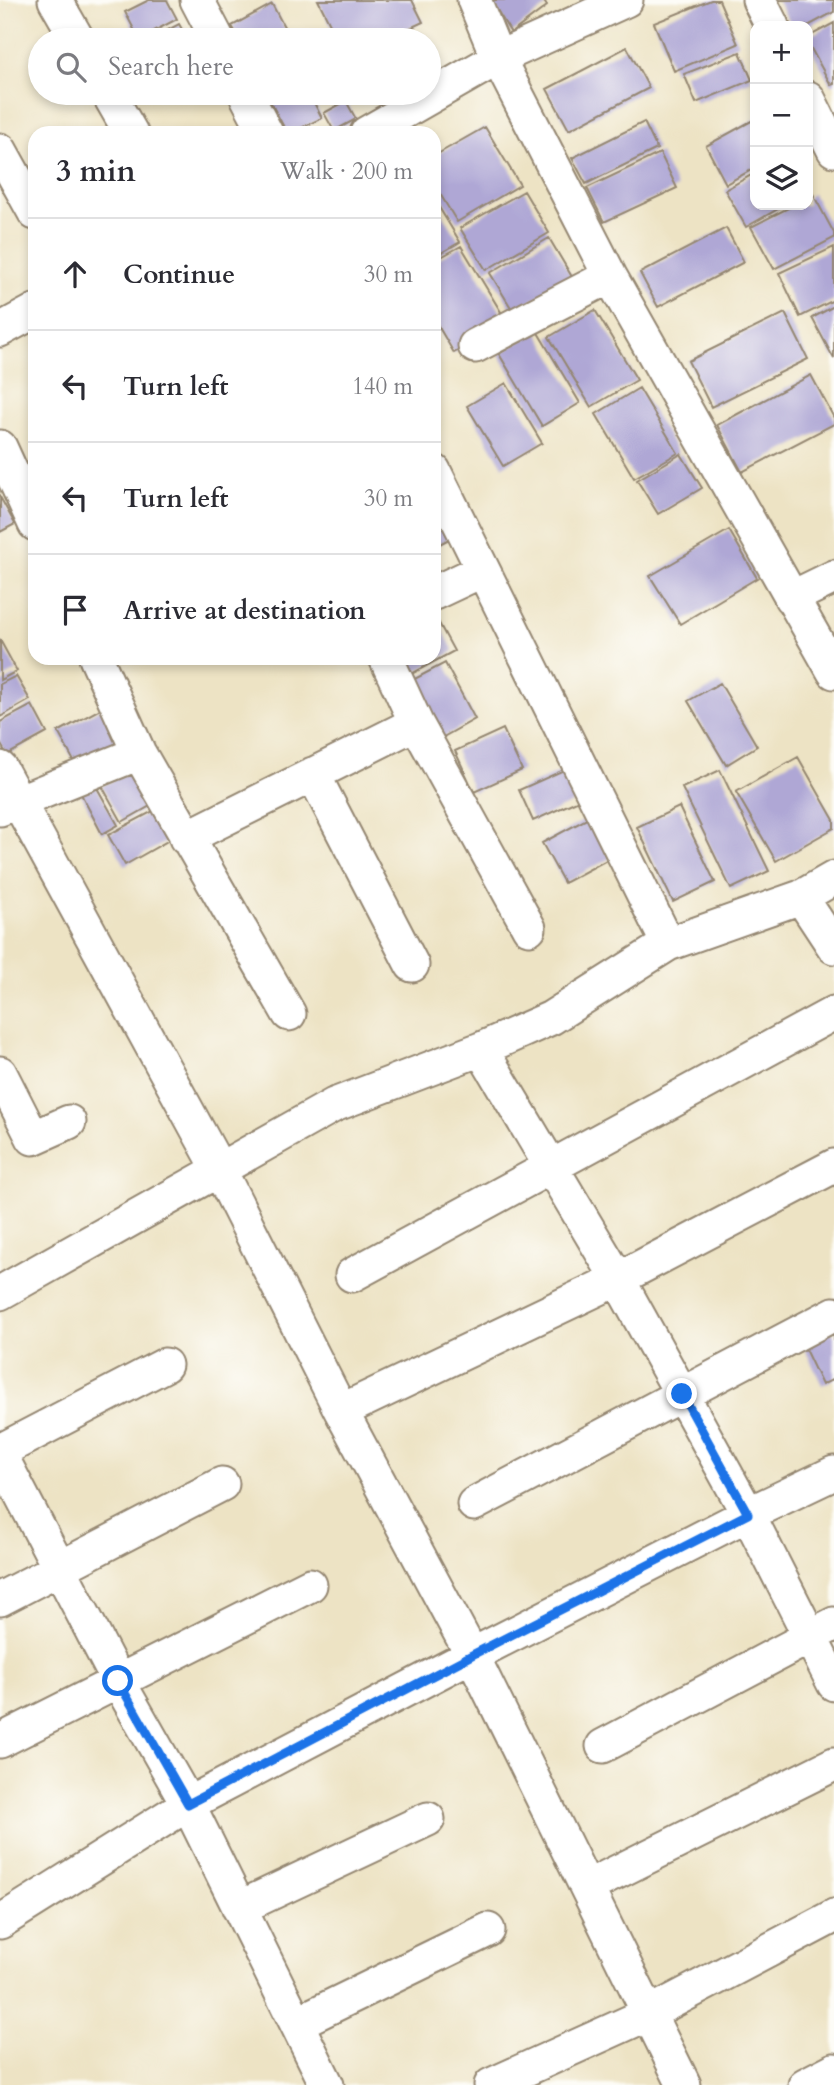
<!DOCTYPE html>
<html lang="en">
<head>
<meta charset="utf-8">
<style>
	:root { --surface:#fff; --page:#f7f7f7; --text:#2b2b33; --muted:#7c7c81; --line:#e1e1e2 }
	body { margin:0; font-family:Cardo,serif; background:var(--page); color:var(--text) }
	.controls { position:absolute; right:21px; top:21px; display:grid; overflow:hidden; border-radius:14px; box-shadow:0 4px 10px #0003 }
	.controls button { width:63px; height:63px; display:grid; place-items:center; padding:0; border:0; border-bottom:2px solid var(--line); background:var(--surface); color:var(--text); font:35px sans-serif }
	.stop { position:absolute; width:21px; height:21px; margin:-16px; border:5px solid #1a73e8; border-radius:50%; background:#fff }
	.stop.end { background:#1a73e8; border-color:#fff; box-shadow:0 2px 7px #0008 }
	.list { margin:0; padding:0; list-style:none }
	h2 { display:flex; justify-content:space-between; align-items:center; height:91px; margin:0; padding:0 28px; font-size:30px }
	h2 small { font-size:23px; font-weight:400; color:var(--muted) }
	.list li { display:grid; grid-template-columns:46px 1fr auto; gap:21px; align-items:center; box-sizing:border-box; height:112px; padding:0 28px; border-top:2px solid var(--line) }
	.list b { display:block; font-size:26px; white-space:nowrap }
	.list em { font-size:23px; font-style:normal; color:var(--muted) }
	.icon { flex:none; width:38px; height:38px; fill:none; stroke:currentColor; stroke-width:2; stroke-linecap:round; stroke-linejoin:round }
	.map { position:relative; flex:none; width:834px; height:2085px; overflow:hidden }
	.search { position:absolute; background:var(--surface); box-shadow:0 4px 10px #0003; left:28px; top:28px; width:413px; height:77px; display:flex; align-items:center; gap:18px; box-sizing:border-box; padding:0 24px; border-radius:38px; color:var(--muted); font-size:26px }
	.panel { position:absolute; background:var(--surface); box-shadow:0 4px 10px #0003; left:28px; top:126px; width:413px; height:539px; border-radius:21px }
	.map>svg:first-child { display:block }
</style>
</head>
<body>
<div class="map">
<svg width="834" height="2085" viewBox="0 0 834 2085">
	<rect width="100%" height="100%" fill="#fdfcf7"/>
	<filter id="ink" filterUnits="userSpaceOnUse"><feTurbulence type="fractalNoise" baseFrequency=".0143" numOctaves="2"/><feDisplacementMap in="SourceGraphic" scale="14" xChannelSelector="R" yChannelSelector="G"/><feConvolveMatrix kernelMatrix="1 2 1 2 8 2 1 2 1" color-interpolation-filters="sRGB"/></filter>
	<filter id="wash" filterUnits="userSpaceOnUse"><feTurbulence type="fractalNoise" baseFrequency=".00686" numOctaves="4" result="noise"/><feDisplacementMap in="SourceGraphic" scale="28" xChannelSelector="R" yChannelSelector="G"/><feGaussianBlur stdDeviation="1.57" result="paint"/><feColorMatrix in="noise" values="0 0 0 0 0 0 0 0 0 0 0 0 0 0 0 0 0 1.4 0 .05"/><feComposite in="paint" operator="in"/></filter>
	<g filter="url(#wash)">
		<rect width="100%" height="100%" fill="#ede3c4"/>
		<g id="blocks">
			<!-- building -->
			<path fill="#afa7d5" d="M149 0H167L177 19 139 39 125 12Z
				M318 0H412L423 22 384 40H338Z
				M491 0H543L547 6 511 33Z
				M711 0H719L738 44 674 71 654 23Z
				M777 0H834V12L808 26H792Z
				M272 4 291 40H240L232 26Z
				M834 23V84L831 85 808 43V37Z
				M179 24 188 40H149Z
				M627 47 649 88 569 130 547 89Z
				M740 52 752 80 696 103 684 74Z
				M287 93H309L322 118 291 133H287L270 101Z
				M346 101 356 119 334 131 324 113Z
				M755 119V168L726 184 706 146Z
				M644 122 657 149 586 184 572 158Z
				M485 127 520 185 457 222 434 184V156Z
				M660 153 677 188 604 222 587 188Z
				M755 173V205H785L746 227 725 190Z
				M524 191 549 233 486 270 460 228Z
				M813 194 834 233V238L774 269 751 227 794 205H808V197Z
				M434 199 460 242 434 257Z
				M726 228 744 262 658 307 640 273Z
				M549 238 572 277 513 311 490 273Z
				M461 246 507 322 454 353 434 319V261Z
				M834 247V300L800 317 779 273Z
				M834 306V359L812 318Z
				M595 310 637 380 591 407 549 337Z
				M785 313 808 359 711 407 688 361Z
				M537 331 580 403 542 426 499 354Z
				M811 375 834 418V424L742 472 717 425Z
				M506 383 542 443 503 466 467 406Z
				M639 388 678 453 634 478 596 414Z
				M681 454 702 488 658 514 637 480Z
				M0 497 15 524 0 532Z
				M434 512 449 539 434 547Z
				M729 530 757 578 680 624 650 576Z
				M434 614 454 651 406 677 395 658H434Z
				M0 640 17 671 0 680Z
				M445 663 475 719 438 740 407 683Z
				M16 676 30 700 0 717V684Z
				M720 683 757 746 726 765 688 701Z
				M32 705 47 733 7 755 0 743V722Z
				M102 708 121 741 76 765 58 732Z
				M503 729 522 770 474 792 455 751Z
				M798 757 834 820V828L776 861 736 792Z
				M566 769 581 799 533 821 519 790Z
				M720 770 769 871 731 889 682 788Z
				M131 771 150 806 122 822 102 786Z
				M96 786 118 825 102 834 81 794Z
				M679 807 715 882 673 902 637 827Z
				M153 811 169 840 125 865 108 835Z
				M594 815 616 855 564 883 542 843Z
				M831 1330 834 1336V1379L822 1385 802 1343Z"/>
		</g>
	</g>
	<g filter="url(#ink)">
		<use href="#blocks" fill-opacity="0" stroke="#948671" stroke-width="2"/>
		<g fill="none" stroke-linecap="round" stroke-linejoin="round">
			<!-- minor casing -->
			<g stroke="#948671" stroke-width="37">
				<path id="minor" d="M55 0 78 40
					M197 0 218 40
					M474 0 498 58 626 0
					M759 0 772 26
					M108 93 131 133
					M245 93 266 133
					M808 98 834 150
					M367 133 498 58 610 276 834 672
					M0 150 35 213
					M0 330 35 311
					M475 346 610 276
					M0 447 35 524
					M434 471 668 944
					M434 593 483 570
					M791 598 834 577
					M96 658 139 753 289 1014
					M386 658 416 723 529 928
					M0 768 219 1169 341 1411 472 1655 684 2085
					M313 774 412 965
					M0 809 139 753
					M186 838 416 723
					M801 897 834 947
					M481 1049 618 1279 748 1514 834 1684
					M0 1073 33 1138 69 1122
					M352 1275 834 1013
					M0 1293 334 1105 481 1049 551 1018 668 944 801 897 834 878
					M341 1411 618 1279 834 1166
					M0 1451 165 1365
					M0 1454 118 1681 188 1804 327 2085
					M474 1504 834 1314
					M0 1599 222 1484
					M0 1741 310 1585
					M603 1746 834 1624
					M587 1887 834 1764
					M239 1908 428 1819
					M0 1922 188 1804 472 1655 748 1514 834 1473
					M297 2023 488 1930
					M491 2085 648 2014 834 1916
					M805 2085 834 2070"/>
			</g>
			<!-- minor -->
			<use href="#minor" stroke="#fff" stroke-width="33"/>
		</g>
	</g>
	<g fill="none" stroke-linecap="round" stroke-linejoin="round" filter="url(#ink)">
		<!-- route -->
		<path stroke="#1a73e8" stroke-width="9" d="M118 1681 188 1804 472 1655 748 1514 682 1394"/>
	</g>
</svg>
<div class="controls">
<button>+</button>
<button>−</button>
<button><svg class="icon" aria-label="layers" viewBox="0 0 24 24"><path d="M12 4l9 5-9 5-9-5zM3 14l9 5 9-5"/></svg></button>
</div>
<div class="stop" style="left:118px;top:1681px"></div>
<div class="stop end" style="left:682px;top:1394px"></div>
<div class="search"><svg class="icon" aria-label="search" viewBox="0 0 24 24"><circle cx="10" cy="10" r="6"/><path d="M15 15l6 6"/></svg>Search here</div>
<section class="panel">
<h2>3 min<small>Walk · 200 m</small></h2>
<ul class="list">
<li><svg class="icon" aria-label="ahead" viewBox="0 0 24 24"><path d="M12 20V5M6 11l6-6 6 6"/></svg><div><b>Continue</b></div><em>30 m</em></li>
<li><svg class="icon" aria-label="left" viewBox="0 0 24 24"><path d="M17 20v-9H6M10 6l-5 5 5 5"/></svg><div><b>Turn left</b></div><em>140 m</em></li>
<li><svg class="icon" aria-label="left" viewBox="0 0 24 24"><path d="M17 20v-9H6M10 6l-5 5 5 5"/></svg><div><b>Turn left</b></div><em>30 m</em></li>
<li><svg class="icon" aria-label="arrive" viewBox="0 0 24 24"><path d="M6 21V4h12l-3 4 3 4H6"/></svg><div><b>Arrive at destination</b></div></li>
</ul>
</section>
</div>
</body>
</html>
